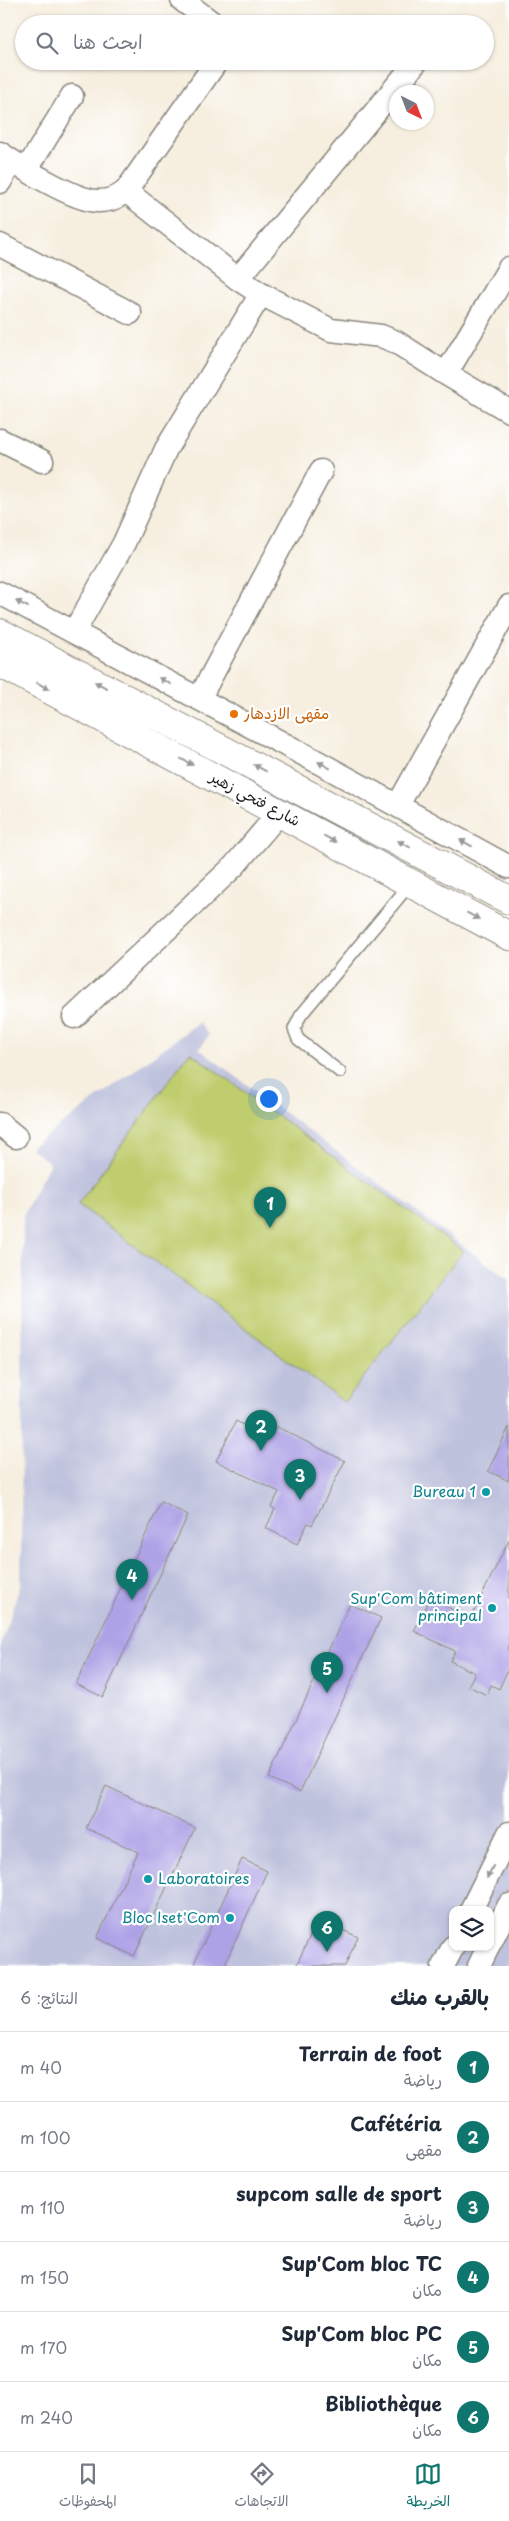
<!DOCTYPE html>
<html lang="ar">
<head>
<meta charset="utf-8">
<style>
	:root { --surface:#fff; --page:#f6f6f7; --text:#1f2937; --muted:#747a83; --line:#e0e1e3; --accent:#0f766e }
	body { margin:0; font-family:"Playpen Sans","Playpen Sans Arabic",sans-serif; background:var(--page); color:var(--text); direction:rtl }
	.controls { position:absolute; right:15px; bottom:15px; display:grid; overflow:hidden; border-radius:10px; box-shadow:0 1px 4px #0004 }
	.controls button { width:45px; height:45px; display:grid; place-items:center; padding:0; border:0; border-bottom:1px solid var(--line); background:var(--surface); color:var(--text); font:25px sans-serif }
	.compass { position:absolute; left:389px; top:85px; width:45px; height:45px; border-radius:50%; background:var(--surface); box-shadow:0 1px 4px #0004; rotate:138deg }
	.you { position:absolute; left:268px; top:1098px; width:18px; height:18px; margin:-12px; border:4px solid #fff; border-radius:50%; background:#1a73e8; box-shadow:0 0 0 8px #1a73e833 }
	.badge { display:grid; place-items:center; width:32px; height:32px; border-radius:50%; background:var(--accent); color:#fff; font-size:16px; font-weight:700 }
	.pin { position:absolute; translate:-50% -41px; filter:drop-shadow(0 1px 2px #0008) }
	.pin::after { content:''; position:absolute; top:26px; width:18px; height:15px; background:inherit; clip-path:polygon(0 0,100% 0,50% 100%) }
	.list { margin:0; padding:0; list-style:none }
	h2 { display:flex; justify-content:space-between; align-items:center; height:65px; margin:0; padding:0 20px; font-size:21px }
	h2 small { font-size:16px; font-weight:400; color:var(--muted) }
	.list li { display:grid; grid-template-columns:32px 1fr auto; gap:15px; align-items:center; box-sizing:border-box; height:70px; padding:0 20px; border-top:1px solid var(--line) }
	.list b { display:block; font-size:19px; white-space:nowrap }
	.list p { margin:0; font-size:16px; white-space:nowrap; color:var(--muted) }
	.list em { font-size:16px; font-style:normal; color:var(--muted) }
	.icon { flex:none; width:28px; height:28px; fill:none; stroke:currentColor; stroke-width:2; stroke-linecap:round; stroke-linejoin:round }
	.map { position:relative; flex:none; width:509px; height:1966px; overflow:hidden; direction:ltr }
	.search { position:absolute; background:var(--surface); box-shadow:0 1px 4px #0004; left:15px; right:15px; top:15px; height:55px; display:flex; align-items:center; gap:12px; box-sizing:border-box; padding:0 18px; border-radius:28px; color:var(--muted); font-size:19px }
	.sheet { height:485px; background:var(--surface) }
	nav { display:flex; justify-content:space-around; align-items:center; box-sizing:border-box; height:70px; border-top:1px solid var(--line); background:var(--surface); font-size:14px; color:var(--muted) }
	nav a { display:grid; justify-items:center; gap:2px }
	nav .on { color:var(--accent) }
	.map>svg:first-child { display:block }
</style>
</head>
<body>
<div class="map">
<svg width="509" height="1966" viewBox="0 0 509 1966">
	<rect width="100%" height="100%" fill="#fff"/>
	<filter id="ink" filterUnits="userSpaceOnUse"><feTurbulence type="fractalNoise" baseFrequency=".02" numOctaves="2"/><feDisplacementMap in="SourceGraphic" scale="10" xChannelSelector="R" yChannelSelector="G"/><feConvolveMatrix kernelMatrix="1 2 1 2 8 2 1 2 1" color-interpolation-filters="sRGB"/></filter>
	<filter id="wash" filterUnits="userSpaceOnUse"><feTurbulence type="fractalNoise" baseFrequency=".0096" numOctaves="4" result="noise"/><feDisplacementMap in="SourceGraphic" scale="20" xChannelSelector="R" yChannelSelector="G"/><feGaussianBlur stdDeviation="1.12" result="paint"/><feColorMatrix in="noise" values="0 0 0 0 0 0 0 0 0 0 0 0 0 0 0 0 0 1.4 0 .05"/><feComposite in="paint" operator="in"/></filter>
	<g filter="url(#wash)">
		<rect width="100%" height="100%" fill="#f6eede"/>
		<!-- industrial -->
		<path fill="#bfc2dd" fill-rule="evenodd" d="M199 1022 209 1035 199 1049 509 1280V1966H0V1649L21 1583 23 1215 50 1163 30 1148ZM453 1910H490V1947H453Z"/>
		<!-- green -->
		<path fill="#c0cd6e" stroke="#6e7445" d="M190 1052 463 1251 344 1402 78 1204Z"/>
		<g id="blocks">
			<!-- building -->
			<path fill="#aea2e6" d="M253 1415 345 1461 312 1525 308 1523 297 1544 266 1528 275 1509 271 1507 279 1492 216 1461 236 1421 247 1427Z
				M509 1427V1481L488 1471Z
				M161 1502 188 1515 103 1697 76 1684Z
				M509 1540V1667L499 1689 491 1685 487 1695 468 1686 475 1673 450 1661 455 1651 414 1631 430 1599 471 1618Z
				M350 1604 381 1618 300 1792 269 1778Z
				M106 1786 195 1828 134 1956 97 1938 138 1852 86 1828Z
				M242 1859 267 1871 224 1966H193Z
				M318 1919 358 1937 345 1966H296Z"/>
		</g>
	</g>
	<g filter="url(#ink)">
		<use href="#blocks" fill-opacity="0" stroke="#89857d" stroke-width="1"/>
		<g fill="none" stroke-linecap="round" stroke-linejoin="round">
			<!-- service casing -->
			<g stroke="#89857d" stroke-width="14">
				<path id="service" d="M340 1072 298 1039 294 1029 301 1015 411 883"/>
			</g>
			<!-- minor casing -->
			<g stroke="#89857d" stroke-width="25">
				<path id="minor" d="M182 0 214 24
					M0 153C20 167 75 201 98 201 110 201 117 198 126 191L217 61
					M27 169 72 96
					M0 182 12 161
					M126 191 238 279 261 294 331 330 381 336 396 342 446 374
					M0 245 130 313
					M509 268 446 374 509 411
					M238 279 417 61
					M0 440 42 461
					M0 593 314 760 509 867
					M74 632 124 543 166 449 261 294
					M199 699 321 471
					M398 805 509 606
					M74 1017 234 866 280 812
					M0 1124 16 1137
					M471 1910 509 1833
					M490 1943 509 1905
					M443 1966 453 1947
					M479 1966 488 1947"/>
			</g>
			<!-- tertiary casing -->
			<g stroke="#89857d" stroke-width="30">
				<path id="tertiary" d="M0 633 509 900
					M0 663 509 936"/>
			</g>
			<!-- service -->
			<use href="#service" stroke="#fff" stroke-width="11"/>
			<!-- minor -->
			<use href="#minor" stroke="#fff" stroke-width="22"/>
			<!-- tertiary -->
			<use href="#tertiary" stroke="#fff" stroke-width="28"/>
		</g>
		<!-- one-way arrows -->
		<defs><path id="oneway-solid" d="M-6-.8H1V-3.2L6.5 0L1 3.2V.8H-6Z" transform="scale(1.25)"/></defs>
		<g fill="#999">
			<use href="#oneway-solid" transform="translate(22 604) rotate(-153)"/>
			<use href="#oneway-solid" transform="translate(165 681) rotate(-152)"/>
			<use href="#oneway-solid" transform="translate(101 685) rotate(-152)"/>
			<use href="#oneway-solid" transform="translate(43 686) rotate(28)"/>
			<use href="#oneway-solid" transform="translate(187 762) rotate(28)"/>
			<use href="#oneway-solid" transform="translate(324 765) rotate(-152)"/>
			<use href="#oneway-solid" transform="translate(260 768) rotate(-152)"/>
			<use href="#oneway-solid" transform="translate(330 839) rotate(28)"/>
			<use href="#oneway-solid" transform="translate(466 843) rotate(-151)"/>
			<use href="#oneway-solid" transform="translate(404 844) rotate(-152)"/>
			<use href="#oneway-solid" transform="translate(473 916) rotate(28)"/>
			<use href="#oneway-solid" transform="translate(490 1872) rotate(117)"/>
		</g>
	</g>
	<!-- markers -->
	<circle fill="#e8710a" stroke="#fff" stroke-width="2" cx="234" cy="714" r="5"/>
	<g fill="#0f9aa8" stroke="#fff" stroke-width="2">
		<circle cx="486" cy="1492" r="5"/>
		<circle cx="492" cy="1608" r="5"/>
		<circle cx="148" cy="1879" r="5"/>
		<circle cx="230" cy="1918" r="5"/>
	</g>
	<g text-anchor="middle" stroke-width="4.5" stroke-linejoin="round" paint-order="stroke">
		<!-- food labels -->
		<g font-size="15" fill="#c56008" stroke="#fff" text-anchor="start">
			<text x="244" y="719">مقهى الازدهار</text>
		</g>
		<!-- street labels -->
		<g font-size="15" fill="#1c1c1c" stroke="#fff">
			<text transform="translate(255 799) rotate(28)" y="5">شارع فتحي زهير</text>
		</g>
		<!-- culture labels -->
		<g font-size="15" fill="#0d838f" stroke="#fff" text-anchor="end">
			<text x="476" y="1497">Bureau 1</text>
			<text x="482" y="1604">Sup'Com bâtiment<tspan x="482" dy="17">principal</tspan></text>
			<text x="158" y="1884" text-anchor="start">Laboratoires</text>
			<text x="220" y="1923">Bloc Iset'Com</text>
		</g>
	</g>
</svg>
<div class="controls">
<button><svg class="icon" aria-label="layers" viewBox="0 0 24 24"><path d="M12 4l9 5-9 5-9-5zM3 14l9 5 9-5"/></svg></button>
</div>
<svg class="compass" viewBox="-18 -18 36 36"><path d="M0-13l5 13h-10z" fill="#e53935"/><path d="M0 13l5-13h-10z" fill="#747a83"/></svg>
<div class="you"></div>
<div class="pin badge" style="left:270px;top:1228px">1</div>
<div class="pin badge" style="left:261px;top:1451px">2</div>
<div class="pin badge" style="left:300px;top:1500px">3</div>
<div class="pin badge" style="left:132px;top:1600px">4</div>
<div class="pin badge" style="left:327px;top:1693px">5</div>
<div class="pin badge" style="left:327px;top:1952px">6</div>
<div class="search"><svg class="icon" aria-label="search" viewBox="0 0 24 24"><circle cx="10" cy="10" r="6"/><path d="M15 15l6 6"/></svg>ابحث هنا</div>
</div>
<section class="sheet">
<h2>بالقرب منك<small>النتائج: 6</small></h2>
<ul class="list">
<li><span class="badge">1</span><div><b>Terrain de foot</b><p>رياضة</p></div><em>40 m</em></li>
<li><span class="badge">2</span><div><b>Cafétéria</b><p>مقهى</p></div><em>100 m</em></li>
<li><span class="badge">3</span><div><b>supcom salle de sport</b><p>رياضة</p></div><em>110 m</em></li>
<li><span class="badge">4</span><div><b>Sup'Com bloc TC</b><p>مكان</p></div><em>150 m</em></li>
<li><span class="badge">5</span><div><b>Sup'Com bloc PC</b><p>مكان</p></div><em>170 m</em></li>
<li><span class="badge">6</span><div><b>Bibliothèque</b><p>مكان</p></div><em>240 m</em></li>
</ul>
</section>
<nav>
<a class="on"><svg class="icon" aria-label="map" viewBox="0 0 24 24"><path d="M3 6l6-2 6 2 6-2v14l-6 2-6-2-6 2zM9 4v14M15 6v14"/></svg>الخريطة</a>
<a><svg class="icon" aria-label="directions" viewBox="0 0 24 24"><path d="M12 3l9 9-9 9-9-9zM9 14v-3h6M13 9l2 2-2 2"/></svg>الاتجاهات</a>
<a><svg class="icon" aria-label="saved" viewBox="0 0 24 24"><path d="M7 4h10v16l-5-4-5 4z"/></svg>المحفوظات</a>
</nav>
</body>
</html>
